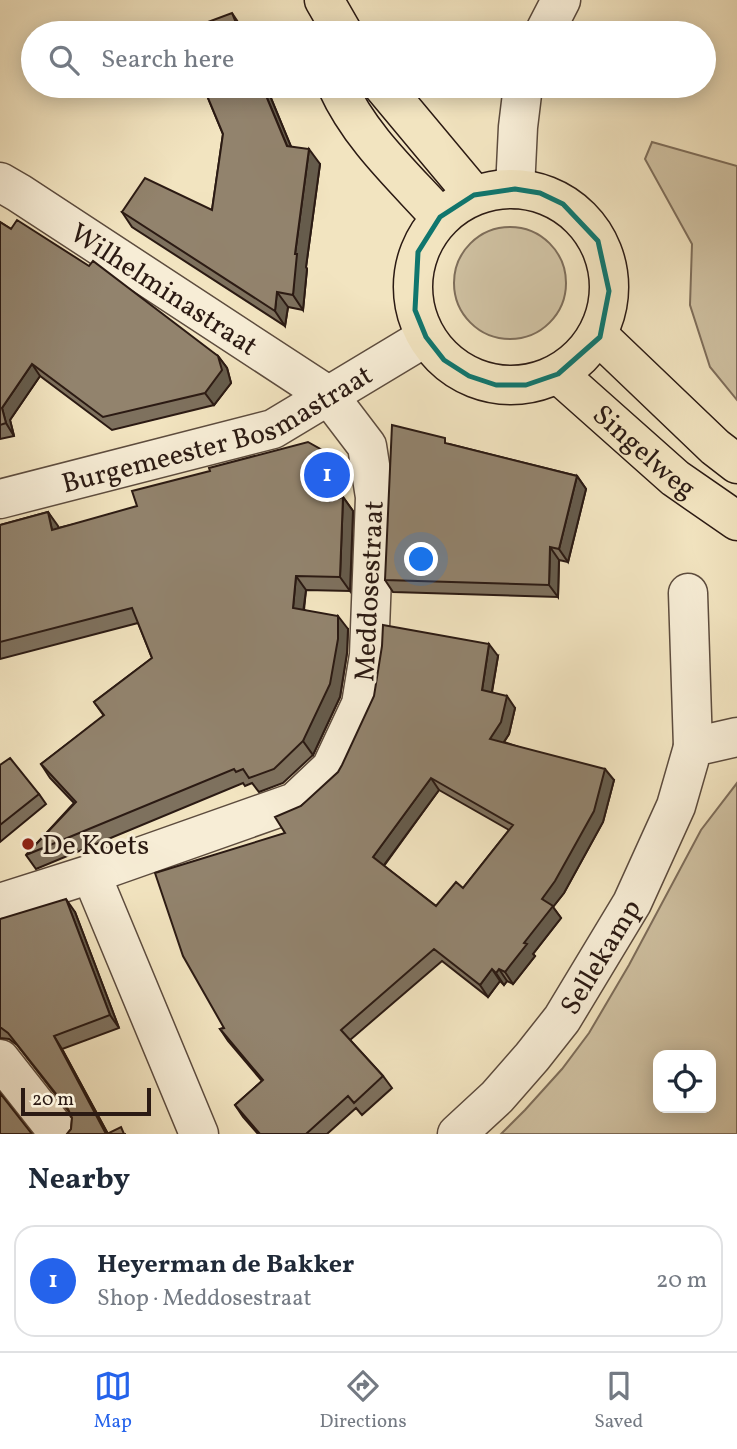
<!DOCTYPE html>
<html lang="en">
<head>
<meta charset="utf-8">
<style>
	:root { --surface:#fff; --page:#f2f2f3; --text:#1f2937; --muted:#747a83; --line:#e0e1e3; --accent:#2563eb }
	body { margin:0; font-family:Vollkorn,serif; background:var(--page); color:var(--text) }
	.controls { position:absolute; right:21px; bottom:21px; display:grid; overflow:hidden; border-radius:14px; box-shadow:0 4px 18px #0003 }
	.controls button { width:63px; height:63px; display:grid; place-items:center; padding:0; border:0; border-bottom:2px solid var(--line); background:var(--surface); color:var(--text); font:35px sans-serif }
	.scale { position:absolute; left:21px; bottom:18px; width:130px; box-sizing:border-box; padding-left:7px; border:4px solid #2b1a13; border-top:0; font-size:19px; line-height:24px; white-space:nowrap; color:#2b1a13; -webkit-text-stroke:5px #f7edd6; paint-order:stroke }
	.you { position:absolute; left:422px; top:560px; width:24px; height:24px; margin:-18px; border:5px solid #fff; border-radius:50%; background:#1a73e8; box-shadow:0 0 0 10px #1a73e833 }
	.badge { display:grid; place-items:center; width:46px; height:46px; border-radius:50%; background:var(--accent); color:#fff; font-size:23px; font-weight:700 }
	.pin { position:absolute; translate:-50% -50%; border:4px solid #fff; box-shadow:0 2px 7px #0006 }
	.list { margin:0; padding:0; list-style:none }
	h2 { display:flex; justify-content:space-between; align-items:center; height:91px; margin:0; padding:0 28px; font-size:30px }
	h2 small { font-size:23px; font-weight:400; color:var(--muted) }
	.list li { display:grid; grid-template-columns:46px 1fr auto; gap:21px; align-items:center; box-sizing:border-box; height:112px; margin:0 14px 14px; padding:0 14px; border:2px solid var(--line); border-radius:21px }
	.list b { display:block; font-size:26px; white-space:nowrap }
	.list p { margin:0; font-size:23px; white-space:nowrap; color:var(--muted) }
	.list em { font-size:23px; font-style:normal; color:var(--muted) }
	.icon { flex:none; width:38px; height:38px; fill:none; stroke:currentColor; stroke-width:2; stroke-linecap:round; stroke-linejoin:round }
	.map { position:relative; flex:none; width:737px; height:1134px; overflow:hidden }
	.search { position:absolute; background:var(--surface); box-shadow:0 4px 18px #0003; left:21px; right:21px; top:21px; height:77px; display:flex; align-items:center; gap:18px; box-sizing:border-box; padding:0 24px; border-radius:38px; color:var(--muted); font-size:26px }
	.sheet { height:217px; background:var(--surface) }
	nav { display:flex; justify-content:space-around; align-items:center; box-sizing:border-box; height:98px; border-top:2px solid var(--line); background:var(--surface); font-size:19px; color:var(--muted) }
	nav a { display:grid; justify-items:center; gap:4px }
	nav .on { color:var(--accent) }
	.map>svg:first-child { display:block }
</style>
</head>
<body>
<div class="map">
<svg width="737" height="1134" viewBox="0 0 737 1134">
	<rect width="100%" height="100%" fill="#f2e4c0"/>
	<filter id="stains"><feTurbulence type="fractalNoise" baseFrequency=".00286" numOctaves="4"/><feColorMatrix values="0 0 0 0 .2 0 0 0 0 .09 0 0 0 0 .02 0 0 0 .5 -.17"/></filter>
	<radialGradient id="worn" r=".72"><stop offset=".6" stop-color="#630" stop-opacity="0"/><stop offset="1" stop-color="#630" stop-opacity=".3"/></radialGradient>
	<!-- green -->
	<path fill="#d0c2a3" stroke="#7e6e5b" stroke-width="2" fill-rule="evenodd" d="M652 142 737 166V400L710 367 690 305 692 244 645 159Z
		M454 283a56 56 0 1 1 112 0a56 56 0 1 1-112 0Z
		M737 783V1134H501L525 1110 562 1069 589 1033 629 965 701 830ZM711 1055V1108H658V1055Z"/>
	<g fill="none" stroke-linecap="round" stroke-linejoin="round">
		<!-- minor casing -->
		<g stroke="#5d4c3e" stroke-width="41">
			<g id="minor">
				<path d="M544 33 561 0"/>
				<path id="s1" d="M0 182 19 193 329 396 367 446 375 497 369 655 361 704 331 768 295 802 91 874 0 903"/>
				<path d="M515 189 518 127 523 86"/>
				<path id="s2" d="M0 499 273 429 426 337"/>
				<path d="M688 593 693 747"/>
				<path d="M91 874 199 1134"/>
				<path d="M0 1059 59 1134"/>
				<path id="s3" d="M457 1134 497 1097 532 1057 562 1019 632 903 676 806 693 747 737 737"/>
			</g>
		</g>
		<!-- major casing -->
		<g stroke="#2b1a13" stroke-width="41">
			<g id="major">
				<path d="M324 0 343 33"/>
				<path d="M337 86C360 137 403 176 440 217"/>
				<path d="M383 86 474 195"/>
				<circle cx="511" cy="287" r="98"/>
				<path d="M600 337 715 447 737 464"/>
				<path id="s4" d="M558 374 675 478 737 521"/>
			</g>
		</g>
		<!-- minor -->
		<use href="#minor" stroke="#f7edd6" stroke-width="38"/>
		<!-- major -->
		<use href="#major" stroke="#f2e4c0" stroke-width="38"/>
	</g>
	<!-- wall -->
	<path fill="#7e715e" stroke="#2b1a13" stroke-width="2" fill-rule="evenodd" d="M203 86H266L291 147 320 164 306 267 307 269 303 310 288 307 285 326 132 227 122 212 212 210 223 134Z
		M0 222 218 356 227 368 231 383 214 405 112 430 40 376 10 420 14 436 0 439Z
		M449 444 577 476 586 489 568 562 559 560 558 597 393 592 385 580Z
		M332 464 338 499 343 497 353 511 350 591 306 590 304 610 348 629 347 653 340 697 313 755 283 783 259 792 252 783 245 786 243 783 36 869 26 855 74 803 50 778 41 764 104 716 94 702 152 658 138 623 0 659V525L48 512 58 528Z
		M498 656 492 692 515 708 509 734 504 742 614 780 603 822 564 893 553 907 561 918 533 954 535 956 513 984 507 981 504 985 500 981 488 997 442 961 350 1040 383 1076 392 1088 362 1115 356 1108 327 1134H258L243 1117 235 1105 262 1081 228 1041 220 1029 224 1028 285 833 301 806ZM439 790 509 830 463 888 436 906 384 866Z
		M0 765 39 794 46 804 0 842Z
		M75 912 119 1028 62 1049 108 1134H126H67L71 1129 72 1118 69 1112 17 1045 9 1039 0 1038V919Z"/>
	<!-- shaded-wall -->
	<path fill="#665c4c" stroke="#2b1a13" stroke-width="2" d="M232 13 242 28 245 33H240Z
		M262 86H266L297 161 287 146Z
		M309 149 320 164 306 267 307 269 303 310 293 295 295 254Z
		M277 292 288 307 285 326 275 311Z
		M218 356 227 368 231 383 214 405 205 393Z
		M32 364 40 376 10 420 14 436 6 423 2 408Z
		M322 450 332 464 340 515 330 501Z
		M577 476 586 489 568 562 559 549Z
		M343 497 353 511 350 591 340 577Z
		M48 512 58 526 62 544 52 530Z
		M550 547 559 560 558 597 549 585Z
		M296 576 306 590 302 621 293 608Z
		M338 616 348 629 347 653 340 697 313 755 303 741Z
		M489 644 498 656 490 702 482 690Z
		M507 696 515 708 509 734 498 751 490 739Z
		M605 769 614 780 603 822 564 893 553 907 561 918 533 954 535 956 513 984 505 972 524 943 542 899Z
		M431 778 439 790 381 869 373 857Z
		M66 899 75 912 119 1028 110 1015Z
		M492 969 500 981 488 997 480 985Z
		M499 969 507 981 504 985 496 973Z
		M54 1036 62 1049 108 1134H106Z"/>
	<!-- building -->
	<path fill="#92836d" stroke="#2b1a13" stroke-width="2" fill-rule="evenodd" d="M232 13 240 33H181V32Z
		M203 86H262L287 146 309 149 295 254H297L293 295 277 292 275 311 122 212 145 178 212 210 223 134Z
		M17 220 89 266 93 261 218 356 222 370 205 393 103 417 32 364 2 408 6 423 0 425V222L11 229Z
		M392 425 445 438V443L577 476 559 549 550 547 549 585 385 580Z
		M308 442 322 450 330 501 343 497 340 577 296 576 293 608 338 616V639L330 684 303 741 274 769 249 778 243 769 236 772 234 769 26 855 76 802 41 764 104 715 94 702 152 658 132 608 0 642V525L48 512 52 530 137 506 132 491 210 471 209 468Z
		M383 625 489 644 482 690 507 696 501 722 490 739 605 769 594 811 555 881 542 899 553 906 524 943 527 944 505 972 499 969 496 973 492 969 480 985 434 949 341 1030 383 1076 354 1103 348 1096 306 1134H260L235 1105 263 1080 220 1029 224 1028 183 956 155 873 285 833 275 817 301 806 338 772 342 765 374 696 382 646ZM431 778 513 825 463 888 456 882 436 906 373 857Z
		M10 758 39 794 0 825V765Z
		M66 899 110 1015 54 1036 106 1134H67L71 1129 72 1118 68 1109 8 1033 0 1027V919Z
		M0 1093 32 1134H0Z
		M121 1127 124 1134H107Z"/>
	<!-- marked area -->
	<path fill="none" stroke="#0f766e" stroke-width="5" stroke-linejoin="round" d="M515 189 540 193 563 204 598 241 609 291 600 337 558 374 526 385H496L469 376 444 360 426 337 415 310 418 252 440 217 474 195Z"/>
	<!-- markers -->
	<circle fill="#8f2418" stroke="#f7edd6" stroke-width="2.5" cx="28" cy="844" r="7"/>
	<g text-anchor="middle" stroke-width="6" stroke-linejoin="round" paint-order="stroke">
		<!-- street labels -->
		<g font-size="28" fill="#2b1a13" stroke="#f7edd6">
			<text dy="10" stroke="none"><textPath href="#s1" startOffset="196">Wilhelminastraat</textPath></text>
			<text dy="10" stroke="none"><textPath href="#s2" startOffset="229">Burgemeester Bosmastraat</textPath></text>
			<text dy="10" stroke="none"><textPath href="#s4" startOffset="116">Singelweg</textPath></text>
			<text transform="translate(368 591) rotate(-87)" y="10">Meddosestraat</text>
			<text dy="10" stroke="none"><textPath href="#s3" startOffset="229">Sellekamp</textPath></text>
		</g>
		<!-- poi labels -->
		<g font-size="28" fill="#2b1a13" stroke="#f7edd6" text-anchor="start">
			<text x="42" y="854">De Koets</text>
		</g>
	</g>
	<rect width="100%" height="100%" filter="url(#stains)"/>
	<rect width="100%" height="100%" fill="url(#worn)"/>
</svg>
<div class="controls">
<button><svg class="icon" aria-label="locate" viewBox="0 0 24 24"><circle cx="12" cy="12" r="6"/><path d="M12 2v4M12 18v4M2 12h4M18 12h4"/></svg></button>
</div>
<div class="scale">20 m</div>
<div class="you"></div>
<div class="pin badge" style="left:327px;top:475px">1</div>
<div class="search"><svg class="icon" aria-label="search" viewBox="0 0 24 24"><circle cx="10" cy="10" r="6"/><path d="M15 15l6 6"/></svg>Search here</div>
</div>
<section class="sheet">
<h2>Nearby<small></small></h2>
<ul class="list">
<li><span class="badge">1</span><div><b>Heyerman de Bakker</b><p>Shop · Meddosestraat</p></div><em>20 m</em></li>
</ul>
</section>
<nav>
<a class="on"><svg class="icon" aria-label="map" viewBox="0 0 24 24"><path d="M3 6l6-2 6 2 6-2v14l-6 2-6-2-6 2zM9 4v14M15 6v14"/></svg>Map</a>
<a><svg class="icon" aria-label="directions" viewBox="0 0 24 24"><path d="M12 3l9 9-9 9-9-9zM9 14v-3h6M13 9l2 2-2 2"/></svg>Directions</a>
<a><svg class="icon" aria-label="saved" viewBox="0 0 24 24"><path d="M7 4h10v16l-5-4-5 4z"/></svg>Saved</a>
</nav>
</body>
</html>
